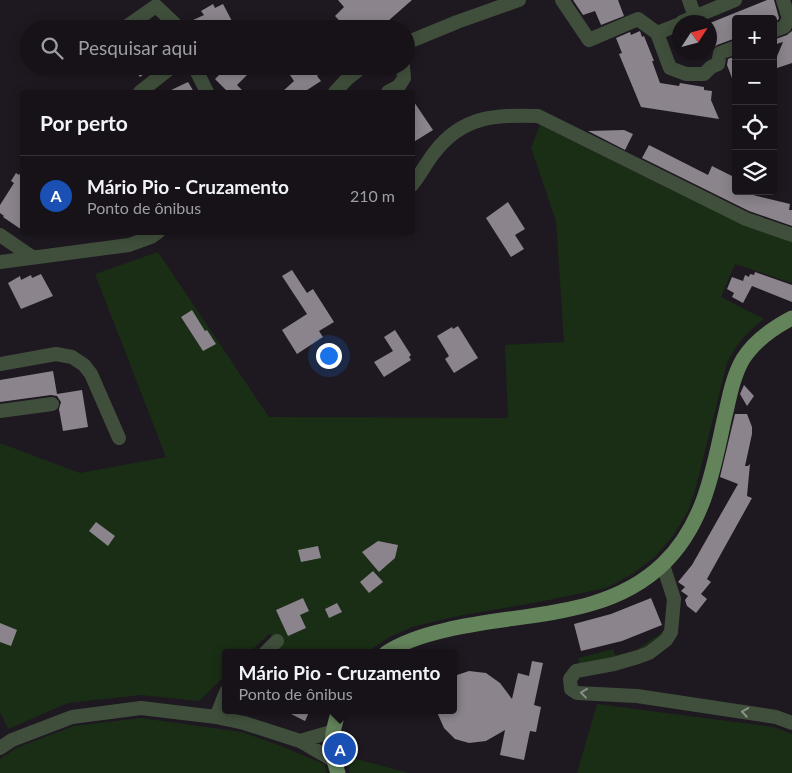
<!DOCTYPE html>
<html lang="pt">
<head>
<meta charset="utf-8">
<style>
	:root { --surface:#161218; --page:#232025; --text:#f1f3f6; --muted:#9e9ea2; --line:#353237; --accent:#74d25b }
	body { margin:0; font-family:Lato,sans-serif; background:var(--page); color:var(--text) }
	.controls { position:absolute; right:15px; top:15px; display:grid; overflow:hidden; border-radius:5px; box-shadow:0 2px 12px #0003 }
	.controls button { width:45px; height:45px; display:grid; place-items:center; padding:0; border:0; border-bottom:1px solid var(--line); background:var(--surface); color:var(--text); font:25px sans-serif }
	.compass { position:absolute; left:672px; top:15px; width:45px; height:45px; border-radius:50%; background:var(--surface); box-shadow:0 2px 12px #0003; rotate:54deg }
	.you { position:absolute; left:328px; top:355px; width:18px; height:18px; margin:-12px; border:4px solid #fff; border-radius:50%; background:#1a73e8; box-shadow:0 0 0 8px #1a73e833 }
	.badge { display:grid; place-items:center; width:32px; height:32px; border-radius:50%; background:var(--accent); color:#fff; font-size:16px; font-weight:700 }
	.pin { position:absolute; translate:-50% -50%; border:2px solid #fff; box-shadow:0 1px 5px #0006 }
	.popup { position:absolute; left:222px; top:649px; width:235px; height:65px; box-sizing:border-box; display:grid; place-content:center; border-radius:5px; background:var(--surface); filter:drop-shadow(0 1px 4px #0005); font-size:16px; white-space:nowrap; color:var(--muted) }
	.popup b { font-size:19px; color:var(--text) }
	.popup::after { content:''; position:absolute; left:50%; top:100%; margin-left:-10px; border:10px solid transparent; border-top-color:var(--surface) }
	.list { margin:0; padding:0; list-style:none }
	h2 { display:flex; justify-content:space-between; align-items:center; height:65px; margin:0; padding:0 20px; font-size:21px }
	h2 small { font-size:16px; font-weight:400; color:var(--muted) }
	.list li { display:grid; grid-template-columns:32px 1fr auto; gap:15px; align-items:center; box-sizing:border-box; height:80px; padding:0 20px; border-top:1px solid var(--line) }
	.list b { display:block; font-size:19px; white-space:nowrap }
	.list p { margin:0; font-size:16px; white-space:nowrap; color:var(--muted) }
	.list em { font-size:16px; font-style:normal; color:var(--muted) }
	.icon { flex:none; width:28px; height:28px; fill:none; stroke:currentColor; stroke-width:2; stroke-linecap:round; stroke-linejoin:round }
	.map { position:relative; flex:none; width:792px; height:773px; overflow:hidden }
	.search { position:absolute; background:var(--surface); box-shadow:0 2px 12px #0003; left:20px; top:20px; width:395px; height:55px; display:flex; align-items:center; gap:12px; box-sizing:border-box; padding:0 18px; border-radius:28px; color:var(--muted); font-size:19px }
	.panel { position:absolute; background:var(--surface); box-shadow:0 2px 12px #0003; left:20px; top:90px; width:395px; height:145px; border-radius:5px }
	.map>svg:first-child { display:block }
</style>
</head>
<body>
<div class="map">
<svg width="792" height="773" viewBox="0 0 792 773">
	<rect width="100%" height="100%" fill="#1e1820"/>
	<!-- green -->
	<path fill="#1a2e15" d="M540 125 743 225 792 241V283L735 264 721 297 764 319C747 332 736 344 727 363L695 491 688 511 673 536 655 557 631 575 606 588 539 602 462 615 412 627 388 638 366 653H279L270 633 249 653H226V675L199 701 141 695 68 703 8 729 0 712V443L80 473 166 457 95 274 158 252 269 417 508 418 505 345 564 342 556 221 531 148Z
		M666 632 637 653 579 664 578 658 613 649 615 655 635 651 661 633Z
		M597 704 774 727 792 734V773H577Z
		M141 718 242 732 276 744 324 764 327 773H0V759L16 748 74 726Z
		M345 756 409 773H350Z"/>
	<!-- building -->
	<path fill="#8b848d" d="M338 0H412L379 29H347L335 16 344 7Z
		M573 0H618L624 16 601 25 595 11 583 15Z
		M767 0H774L779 18 778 20 773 22V19H736V38L717 45 710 51V23Z
		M213 4 215 8 223 4 233 23 223 29H195L191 21 204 15 201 11Z
		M640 31 642 37 644 36 654 61H652L660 83 679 86 680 83 704 87V90L712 91 711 100 719 119 641 107 619 54 622 53 616 38 630 32 631 35Z
		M792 31V63L777 68 775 61 783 42 773 45V40L787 35Z
		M736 56V86H735L727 65 728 59Z
		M132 66H155L140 77Z
		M228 66H256L237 85 244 92H228L215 79Z
		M284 66H327L317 76 321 81 304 92H282L294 81Z
		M188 82 194 92H167Z
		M412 99 433 130 412 143Z
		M624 130 633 134 625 150 588 131Z
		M649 145 708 175 712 166 736 178V191H754L753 195 790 204 789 210H792V226L749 211 642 158Z
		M22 170V230L3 217 4 216 0 213V205L14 183 11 181 16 173 19 175Z
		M508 202 525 229 515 235 524 249 511 257 486 218Z
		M292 270 307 293 313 289 334 322 319 331 323 337 297 354 282 330 307 314 282 276Z
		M755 272 792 285V302L752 286 743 303 732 297 734 293 727 289 732 277 743 281 745 275 749 277 750 274 754 275Z
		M41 274 53 296 21 309 8 283 20 276 21 280 31 275 32 278Z
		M192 310 205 331 207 330 216 344 203 351 181 317Z
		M458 326 478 358 454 373 445 359 449 356 437 336 452 327 453 329Z
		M395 330 411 355 409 357 411 360 384 377 374 362 393 351 384 337Z
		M53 371 57 394 82 390 88 427 63 431 59 409 61 402 57 396 51 395 0 402V380Z
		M744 385 754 396 747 406 740 394Z
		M735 414H747L752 427V434L745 466H748L750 464 747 496 752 498 707 579 711 582 701 594 707 599 696 613 687 606 685 600 688 596 681 591 685 587 678 582 692 565 738 484 720 477Z
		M96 522 115 536 108 546 89 531Z
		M378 541 398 545 395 558 379 572 362 552Z
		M318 546 321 558 301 562 298 550Z
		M373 571 383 582 369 593 360 582Z
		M303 598 309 611 300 615 306 628 288 636 276 610Z
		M651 598 662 625 622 641 581 651 574 624 611 614Z
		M337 603 342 612 329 618 325 609Z
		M0 623 17 630 11 646 0 642Z
		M532 661 543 663 534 705 541 707 536 732 530 731 524 760 500 755 505 730 486 741 469 743 455 739 444 728 436 710H454V676L469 671 486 673 500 683 512 699 518 673 529 676Z
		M283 710H310L305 721Z"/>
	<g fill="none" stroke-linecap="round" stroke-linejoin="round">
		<!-- minor -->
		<path stroke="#404f3c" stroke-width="14" d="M562 0 589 40 638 19 657 33
			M689 0 695 17
			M682 22 735 0
			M123 29 156 6 174 23 177 29
			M773 31 784 27 789 19 783 0
			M657 33 670 68 686 74H704L711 67 718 64 720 53 736 47
			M657 33 680 24
			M406 43 457 22 519 0
			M194 66 207 92
			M140 92 173 66
			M335 92 347 79 363 66
			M388 92 399 86 404 78 403 66
			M412 185C421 174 426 163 434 153 463 115 495 115 538 116L746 219 792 235
			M0 235 32 257
			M0 262 129 245 151 237 158 232
			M0 364 56 354 72 357 84 365 91 374 119 438
			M0 411 52 404
			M663 565 674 599 671 632 666 640 649 653 638 657 614 664 576 671 570 679 571 689 577 693 637 696 776 717 792 723
			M265 653 277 641
			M216 717 226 692
			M300 741 331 732
			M0 748 12 740 72 717 141 708 216 717 244 723 300 741 333 760"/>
		<!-- major -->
		<path stroke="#63845b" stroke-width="15" d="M386 653C404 641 424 635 446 630 518 612 605 620 663 564 703 526 713 472 724 420 729 400 732 378 743 359 755 340 773 328 792 318
			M338 773C329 748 331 735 339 710"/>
	</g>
	<!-- one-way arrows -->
	<defs><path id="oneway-chevron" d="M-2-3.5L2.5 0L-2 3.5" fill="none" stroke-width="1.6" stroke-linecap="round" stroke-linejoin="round" transform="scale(1.25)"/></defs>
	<g stroke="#898f88">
		<use href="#oneway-chevron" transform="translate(584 693) rotate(-173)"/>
		<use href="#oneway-chevron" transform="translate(745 712) rotate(-171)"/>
	</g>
</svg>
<div class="controls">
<button>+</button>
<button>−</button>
<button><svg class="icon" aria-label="locate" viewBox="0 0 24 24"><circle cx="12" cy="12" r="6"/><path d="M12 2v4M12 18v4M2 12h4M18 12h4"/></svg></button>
<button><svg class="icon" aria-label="layers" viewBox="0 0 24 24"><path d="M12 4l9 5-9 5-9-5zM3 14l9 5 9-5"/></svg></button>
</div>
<svg class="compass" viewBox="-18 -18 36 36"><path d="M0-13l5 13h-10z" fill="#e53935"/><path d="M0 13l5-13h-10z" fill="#9e9ea2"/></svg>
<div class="you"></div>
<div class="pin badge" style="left:340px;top:749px;background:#1a4fb4">A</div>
<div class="popup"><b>Mário Pio - Cruzamento</b>Ponto de ônibus</div>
<div class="search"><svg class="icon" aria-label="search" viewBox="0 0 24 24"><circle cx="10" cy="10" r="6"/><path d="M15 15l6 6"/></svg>Pesquisar aqui</div>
<section class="panel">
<h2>Por perto<small></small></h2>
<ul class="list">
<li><span class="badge" style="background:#1a4fb4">A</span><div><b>Mário Pio - Cruzamento</b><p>Ponto de ônibus</p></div><em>210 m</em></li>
</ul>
</section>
</div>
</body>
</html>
